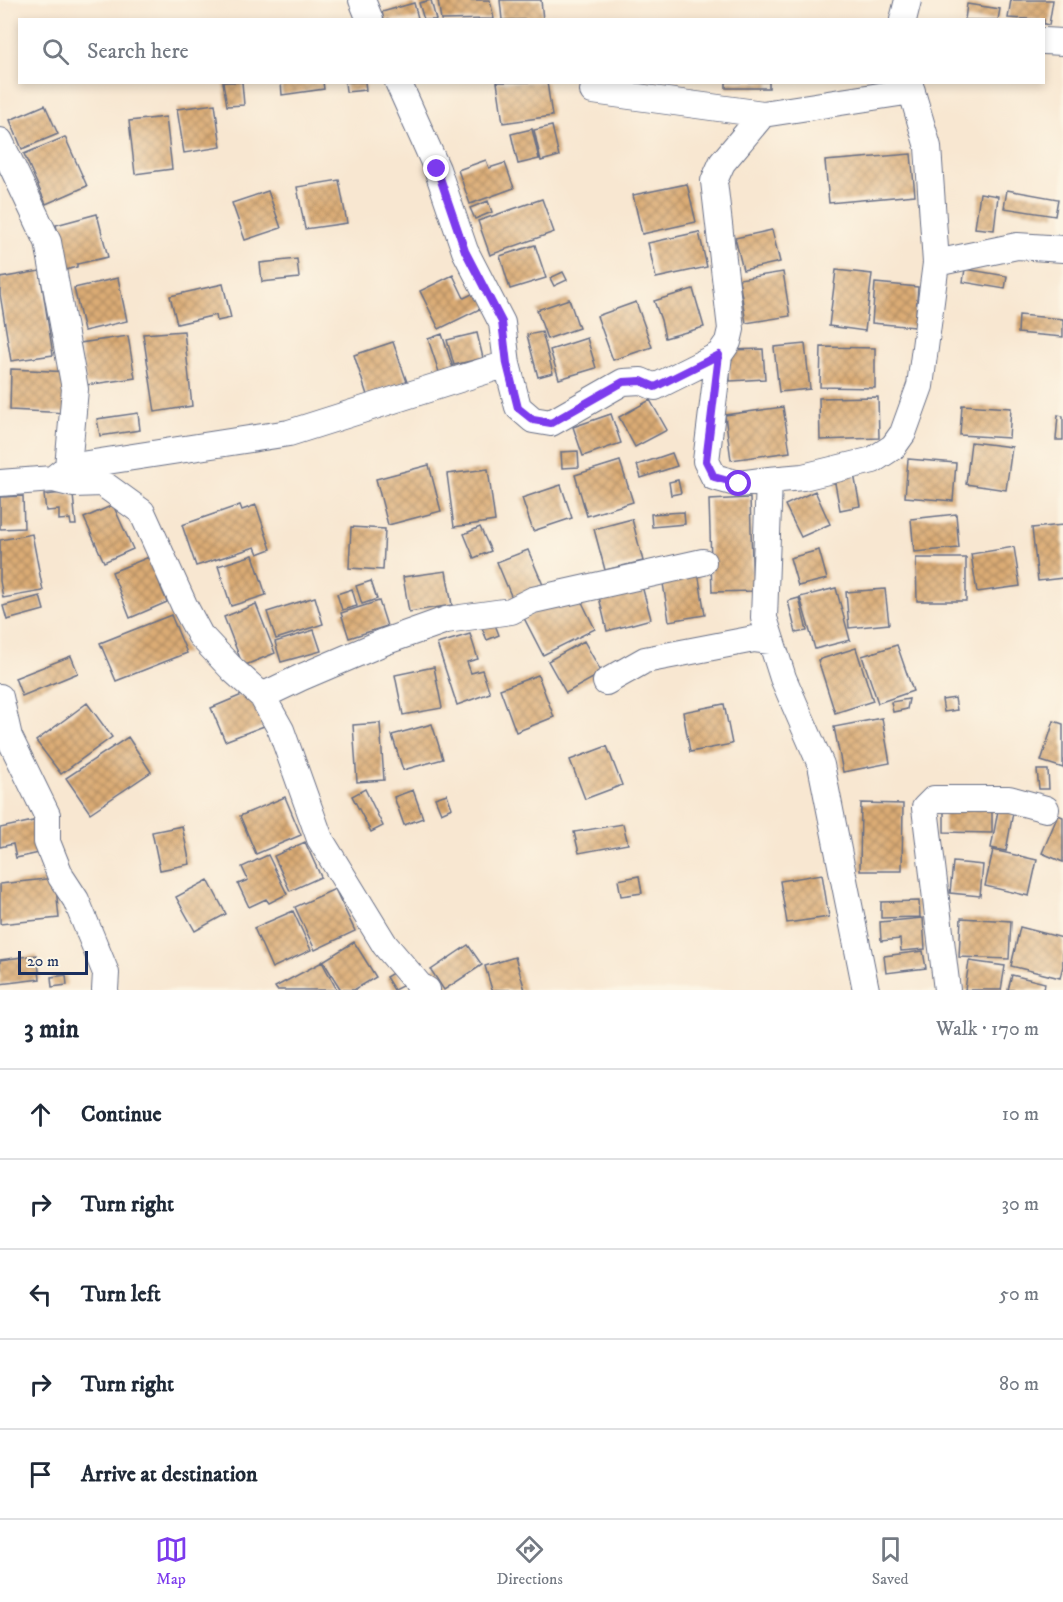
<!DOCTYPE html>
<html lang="en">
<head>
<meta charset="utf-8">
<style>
	:root { --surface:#fff; --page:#f2f2f3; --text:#1f2937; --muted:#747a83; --line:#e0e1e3; --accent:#7c3aed }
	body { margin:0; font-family:"IM FELL DW Pica",serif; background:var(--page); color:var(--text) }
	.scale { position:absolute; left:18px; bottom:15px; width:70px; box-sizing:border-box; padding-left:6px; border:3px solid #1b2f5e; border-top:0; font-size:16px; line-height:21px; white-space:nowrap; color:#1b2f5e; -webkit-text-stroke:4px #fcf5e5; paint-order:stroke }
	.stop { position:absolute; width:18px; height:18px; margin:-14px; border:4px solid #7c3aed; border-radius:50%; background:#fff }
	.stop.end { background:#7c3aed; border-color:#fff; box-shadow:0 2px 6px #0008 }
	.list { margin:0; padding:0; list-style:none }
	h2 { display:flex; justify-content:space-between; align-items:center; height:78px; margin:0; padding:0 24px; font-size:26px }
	h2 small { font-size:20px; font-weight:400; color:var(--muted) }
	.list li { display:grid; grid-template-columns:39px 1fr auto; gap:18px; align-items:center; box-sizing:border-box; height:90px; padding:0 24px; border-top:2px solid var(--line) }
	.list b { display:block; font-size:22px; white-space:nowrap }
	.list em { font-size:20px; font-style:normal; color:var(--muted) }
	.icon { flex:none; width:33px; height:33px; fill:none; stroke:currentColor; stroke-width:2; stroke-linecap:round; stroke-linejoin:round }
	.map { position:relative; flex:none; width:1063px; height:990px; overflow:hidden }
	.search { position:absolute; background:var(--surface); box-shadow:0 3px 9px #0003; left:18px; right:18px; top:18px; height:66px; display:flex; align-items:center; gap:15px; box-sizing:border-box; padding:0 21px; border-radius:0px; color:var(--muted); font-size:22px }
	.sheet { height:528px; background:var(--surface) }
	nav { display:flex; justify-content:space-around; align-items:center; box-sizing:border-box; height:84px; border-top:2px solid var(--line); background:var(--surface); font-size:16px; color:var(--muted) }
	nav a { display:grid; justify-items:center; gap:3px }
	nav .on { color:var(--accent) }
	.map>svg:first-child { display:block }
</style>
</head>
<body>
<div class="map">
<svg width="1063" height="990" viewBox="0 0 1063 990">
	<defs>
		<pattern id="building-cross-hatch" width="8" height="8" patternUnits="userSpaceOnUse" patternTransform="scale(1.5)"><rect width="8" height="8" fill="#dbac75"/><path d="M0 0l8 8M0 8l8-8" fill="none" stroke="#b18c63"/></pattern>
	</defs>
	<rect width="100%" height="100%" fill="#fcf5e5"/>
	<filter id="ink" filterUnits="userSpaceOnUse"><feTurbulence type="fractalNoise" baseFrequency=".0167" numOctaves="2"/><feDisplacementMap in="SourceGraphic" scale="12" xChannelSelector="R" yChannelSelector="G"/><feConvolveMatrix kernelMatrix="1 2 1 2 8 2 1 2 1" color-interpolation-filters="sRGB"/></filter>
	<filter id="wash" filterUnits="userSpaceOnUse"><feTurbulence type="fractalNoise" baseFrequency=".008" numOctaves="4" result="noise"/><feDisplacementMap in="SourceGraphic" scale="24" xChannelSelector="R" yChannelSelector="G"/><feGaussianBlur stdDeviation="1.35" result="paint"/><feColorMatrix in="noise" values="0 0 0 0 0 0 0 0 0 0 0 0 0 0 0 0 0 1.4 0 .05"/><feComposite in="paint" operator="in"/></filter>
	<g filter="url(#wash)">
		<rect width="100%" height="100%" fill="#f8e7d1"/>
		<g id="blocks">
			<!-- building -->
			<path fill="url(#building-cross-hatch)" d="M431 0 436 20H424L419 3Z
				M438 0H490L494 19 441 20Z
				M500 0H541L543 20H502Z
				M1011 0H1053L1049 25 1044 24V20L1008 18Z
				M414 3 418 18 412 20H384L382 12Z
				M967 4 1000 9 998 20H965Z
				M223 82H242L244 105 227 106Z
				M281 82H323L324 89 282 95Z
				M345 82H365L366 90 346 92Z
				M497 82H547L552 116 503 123Z
				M726 82H769V88H726Z
				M215 104 221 147 184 153 177 109Z
				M45 105 58 134 22 149 10 120Z
				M166 117 172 169 135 174 129 121Z
				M552 126 559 156 541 161 534 130Z
				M532 129 539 159 518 164 511 134Z
				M65 137 87 186 46 204 24 154Z
				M911 154 915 195 829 203 825 161Z
				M486 160 489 168 505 163 514 188 470 204 458 170Z
				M339 180 347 223 305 229 297 187Z
				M687 184 696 222 642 234 633 195Z
				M1007 190 1058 199 1055 216 1004 208Z
				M268 191 281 228 245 240 232 203Z
				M980 193 998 196 994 230 975 228Z
				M542 199 554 232 490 255 478 221Z
				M488 201 492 212 475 219 470 208Z
				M97 214 108 257 77 264V267L62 271 59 259 64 258 56 225Z
				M772 230 780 262 743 270 735 238Z
				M699 232 707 267 656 278 648 243Z
				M535 245 546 278 510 289 500 256Z
				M297 259 299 278 262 282 260 263Z
				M965 269 1007 276 1005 289 963 282Z
				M836 270 872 274 865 331 829 326Z
				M40 271 53 355 11 361 0 294V278Z
				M563 272 567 280 554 286 550 278Z
				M783 272 790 316 746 323 739 279Z
				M453 275 464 298 480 290 488 305 439 329 420 291Z
				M118 278 127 321 84 331 74 288Z
				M875 283 918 287 915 327 872 323Z
				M223 284 231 318 217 321 216 315 177 324 170 296Z
				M693 289 704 327 665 338 661 320 654 301Z
				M569 299 579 328 547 339 537 310Z
				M636 302 652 347 613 360 597 316Z
				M1019 315 1063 319V337L1018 333Z
				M184 331 192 406 155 412 143 334Z
				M542 332 553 373 538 377 527 335Z
				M477 333 483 358 454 365 447 340Z
				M442 334 453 368 439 372 428 339Z
				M128 336 135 378 86 385 80 343Z
				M587 338 596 368 559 379 550 350Z
				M393 342 407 382 367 395 354 355Z
				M805 344 810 389 779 392 774 347Z
				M821 347 875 348V388L820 387Z
				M763 349 765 379 730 381 729 350Z
				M11 369 69 372 67 413 10 410Z
				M878 397 879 438 820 440 819 398Z
				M650 400 667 430 635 447 619 417Z
				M962 405 1011 408 1009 438 960 435Z
				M783 407 790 452 731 460 725 415Z
				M138 413 140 430 100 436 97 419Z
				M611 414 621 443 583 456 573 427Z
				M1058 415 1063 416V440H1056Z
				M971 442 1012 447 1006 490 966 484Z
				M578 451 579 467 562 468 561 452Z
				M672 453 677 466 641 478 637 465Z
				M908 459 956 463 953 501 905 497Z
				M620 461 633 502 587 516 575 475Z
				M429 465 441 511 388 525 376 479Z
				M488 469 495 521 454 527 447 474Z
				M854 474 860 506 840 510 834 478Z
				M678 480 681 493 671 495 669 482Z
				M561 485 572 518 533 531 522 498Z
				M815 491 830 524 801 537 785 505Z
				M63 493 73 495 76 525H71L70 519 59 520V510L46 511 44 495Z
				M23 496 24 528 0 529V497Z
				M750 498 753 591 712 592 709 500Z
				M113 505 133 549 104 562 84 518Z
				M240 505 242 510 256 505 271 549 258 554 255 547 196 566 182 525Z
				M684 512 685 524 652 527 651 514Z
				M956 514 959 548 914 552 911 519Z
				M632 519 643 561 605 570 594 529Z
				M1063 525V578L1038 581 1032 528Z
				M351 527 385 529 383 570 349 568Z
				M480 527 491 551 474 558 464 534Z
				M32 534 43 591 3 598 0 581V540Z
				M1014 547 1020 586 977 592 971 554Z
				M528 550 543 585 512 598 497 562Z
				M819 550 827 579 798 586 790 558Z
				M253 555 266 595 231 606 218 566Z
				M149 557 167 602 130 618 112 572Z
				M916 558H966V601H917Z
				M446 571 452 605 409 612 403 577Z
				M698 572 705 615 669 621 662 577Z
				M371 581 377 599 362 604 356 586Z
				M642 586 651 619 607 631 599 597Z
				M836 588 850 640 815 649 800 597Z
				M352 589 357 606 342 610 337 594Z
				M885 589 889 624 849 628 846 592Z
				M577 592 595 629 543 655 524 618Z
				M40 596 44 610 7 620 3 606Z
				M315 597 323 624 276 639 267 612Z
				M799 598 807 631 796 633 788 601Z
				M379 601 387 626 349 638 341 613Z
				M256 604 275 653 243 666 224 617Z
				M171 615 187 653 116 681 100 643Z
				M494 622 499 635 487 640 482 628Z
				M314 630 321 651 281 662 275 642Z
				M470 634 478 659 467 662 471 673 482 670 490 693 457 705 437 644Z
				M584 641 602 673 566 693 548 661Z
				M897 645 913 691 878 703 862 656Z
				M856 648 873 701 835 713 818 660Z
				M71 656 78 673 22 696 15 678Z
				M434 667 442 708 403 715 395 675Z
				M538 675 554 717 516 732 500 689Z
				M249 692 264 726 225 741 211 708Z
				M955 698 957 710 944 712 942 700Z
				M909 699 907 709 893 712 891 702Z
				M87 703 112 737 61 774 36 741Z
				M724 704 732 744 690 752 683 712Z
				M882 718 890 763 843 772 834 727Z
				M1054 721 1063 724V768L1041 761Z
				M380 723 384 780 357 782 353 725Z
				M432 724 443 759 403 770 392 735Z
				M128 737 151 772 90 813 66 778Z
				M607 746 622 785 585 799 570 760Z
				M1037 770H1048L1049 789H1039Z
				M365 789 383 826 371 832 352 796Z
				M413 790 423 818 404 825 394 797Z
				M447 794 452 808 441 813 435 798Z
				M285 797 301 835 256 854 240 816Z
				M944 802H992V833L944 832Z
				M861 803 903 804 902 871H860Z
				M999 805 1014 807 1006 851 991 848Z
				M1058 815 1063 817V862L1042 853Z
				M38 820 44 852 16 858 13 844 0 847V828Z
				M623 824 628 844 579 853 574 832Z
				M182 826 190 864 160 870 152 832Z
				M305 842 321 877 290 891 274 856Z
				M993 850 1037 860 1029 896 985 886Z
				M268 855 287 894 269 903 266 899 249 907 238 884 248 880 242 867Z
				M953 862 983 865 980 896 950 893Z
				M822 874 829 917 787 923 780 881Z
				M639 876 642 893 621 896 618 880Z
				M55 878 59 918 0 924V884Z
				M208 880 226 914 195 931 176 897Z
				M335 889 355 931 315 950 295 907Z
				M919 901 920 917 881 918V902Z
				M293 911 311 950 272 968 254 928Z
				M923 918 925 949 901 951 900 939 881 941 880 922Z
				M961 918 1011 921 1009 959 959 957Z
				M1020 927 1063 938V966L1060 978 1011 966Z
				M354 942 376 977 354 990H341L323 961Z
				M468 945 482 965 444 990 431 970Z
				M923 951 926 968 886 973 884 956Z
				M37 955 40 979 0 984V960Z
				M515 957 525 990H492L485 966Z
				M969 961 1005 966 1001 990H965Z
				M322 962 337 990H277L275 987Z
				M396 971 404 985 394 990 386 977Z
				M66 975 67 985 52 987 51 977Z
				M1012 975 1045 983 1044 990H1008Z"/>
		</g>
	</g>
	<g filter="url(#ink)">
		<use href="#blocks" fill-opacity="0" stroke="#686f86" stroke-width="1.5"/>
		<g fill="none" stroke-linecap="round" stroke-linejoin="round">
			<!-- street casing -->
			<g stroke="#686f86" stroke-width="28">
				<path id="street" d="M362 0 370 20
					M903 20 908 0
					M1044 41 1063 42
					M398 82 437 169 465 251 502 323 507 364 518 407 533 420 551 423 623 382 641 381 655 387 719 355
					M593 91 763 114 912 91
					M763 114 722 163 714 181 731 329 728 342 719 355 706 461 714 477 739 484 769 480
					M0 141 48 242 75 389 68 467 72 481
					M936 263 1017 246 1063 249
					M53 479 68 467 289 433 507 364
					M0 483 53 479 73 484 102 483 142 512 184 605 200 635 233 670 262 696 281 730 320 839 385 945 419 985 427 990
					M606 682 645 660 754 639 771 641
					M262 696 302 677 384 642 446 620 511 611 533 600 703 562
					M0 697 9 737 47 815V842L61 877 76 900 106 973 105 990
					M866 990 821 765 783 678 764 618 769 480 803 477 873 460 893 447 903 433 920 386 936 263 928 147 909 82
					M947 990 925 808 934 799H1009L1046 809"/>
			</g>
			<!-- street -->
			<use href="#street" stroke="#fff" stroke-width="26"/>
		</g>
	</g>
	<g fill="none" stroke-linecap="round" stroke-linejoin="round" filter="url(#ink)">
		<!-- route -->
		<path stroke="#7c3aed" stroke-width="8" d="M437 169 465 251 502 322 507 364 518 408 533 420 551 423 623 382 641 381 655 387 719 355 706 461 714 477 739 484"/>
	</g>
</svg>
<div class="scale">20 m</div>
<div class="stop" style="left:739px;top:484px"></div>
<div class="stop end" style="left:437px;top:169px"></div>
<div class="search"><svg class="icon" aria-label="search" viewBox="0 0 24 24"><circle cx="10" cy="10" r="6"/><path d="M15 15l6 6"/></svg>Search here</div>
</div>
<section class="sheet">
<h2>3 min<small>Walk · 170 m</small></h2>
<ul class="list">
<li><svg class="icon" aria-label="ahead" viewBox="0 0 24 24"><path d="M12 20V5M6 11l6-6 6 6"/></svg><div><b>Continue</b></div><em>10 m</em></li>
<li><svg class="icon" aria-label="right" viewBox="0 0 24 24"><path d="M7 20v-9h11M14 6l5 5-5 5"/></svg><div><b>Turn right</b></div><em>30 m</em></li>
<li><svg class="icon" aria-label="left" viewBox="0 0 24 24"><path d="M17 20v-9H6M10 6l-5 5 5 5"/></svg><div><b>Turn left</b></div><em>50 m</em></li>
<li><svg class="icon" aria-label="right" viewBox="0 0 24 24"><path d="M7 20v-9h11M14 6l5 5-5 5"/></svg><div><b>Turn right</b></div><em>80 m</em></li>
<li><svg class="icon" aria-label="arrive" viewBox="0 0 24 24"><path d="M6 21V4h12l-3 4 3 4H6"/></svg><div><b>Arrive at destination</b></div></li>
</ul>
</section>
<nav>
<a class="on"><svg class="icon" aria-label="map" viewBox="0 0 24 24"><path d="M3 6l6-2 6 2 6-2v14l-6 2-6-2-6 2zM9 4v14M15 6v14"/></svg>Map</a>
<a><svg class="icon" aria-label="directions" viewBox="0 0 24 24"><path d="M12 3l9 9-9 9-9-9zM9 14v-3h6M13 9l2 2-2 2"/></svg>Directions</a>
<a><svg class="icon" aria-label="saved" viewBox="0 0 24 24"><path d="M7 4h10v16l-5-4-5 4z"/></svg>Saved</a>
</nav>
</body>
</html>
